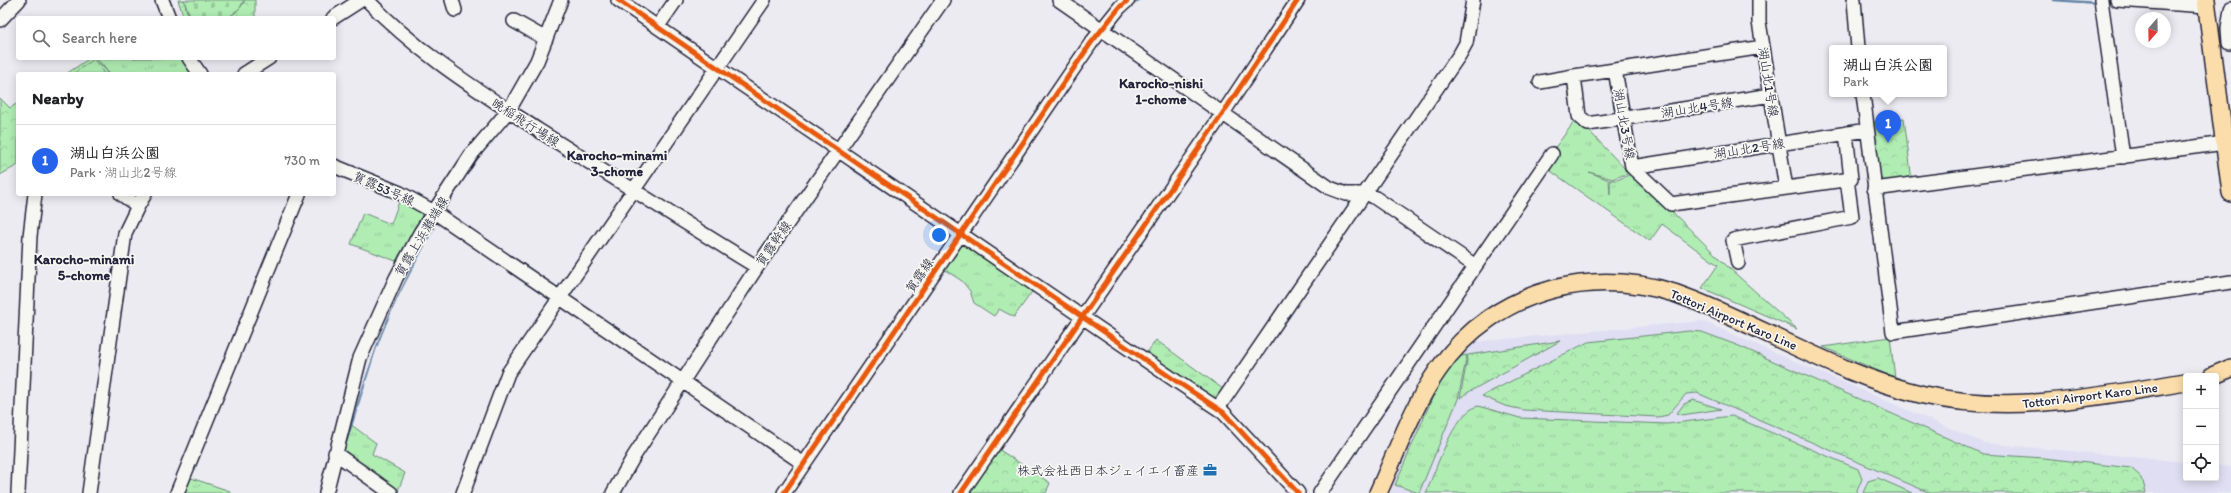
<!DOCTYPE html>
<html lang="en">
<head>
<meta charset="utf-8">
<style>
	:root { --surface:#fff; --page:#f2f2f2; --text:#202124; --muted:#757577; --line:#e0e0e0; --accent:#2563eb }
	body { margin:0; font-family:Itim,"Klee One",sans-serif; background:var(--page); color:var(--text) }
	.controls { position:absolute; right:12px; bottom:12px; display:grid; overflow:hidden; border-radius:4px; box-shadow:0 2px 10px #0003 }
	.controls button { width:36px; height:36px; display:grid; place-items:center; padding:0; border:0; border-bottom:1px solid var(--line); background:var(--surface); color:var(--text); font:20px sans-serif }
	.compass { position:absolute; left:2135px; top:12px; width:36px; height:36px; border-radius:50%; background:var(--surface); box-shadow:0 2px 10px #0003; rotate:200deg }
	.you { position:absolute; left:939px; top:235px; width:14px; height:14px; margin:-10px; border:3px solid #fff; border-radius:50%; background:#1a73e8; box-shadow:0 0 0 6px #1a73e833 }
	.badge { display:grid; place-items:center; width:26px; height:26px; border-radius:50%; background:var(--accent); color:#fff; font-size:13px; font-weight:700 }
	.pin { position:absolute; translate:-50% -33px; filter:drop-shadow(0 1px 2px #0008) }
	.pin::after { content:''; position:absolute; top:21px; width:14px; height:12px; background:inherit; clip-path:polygon(0 0,100% 0,50% 100%) }
	.popup { position:absolute; left:1829px; top:45px; width:118px; height:52px; box-sizing:border-box; display:grid; place-content:center; border-radius:4px; background:var(--surface); filter:drop-shadow(0 1px 3px #0005); font-size:13px; white-space:nowrap; color:var(--muted) }
	.popup b { font-size:15px; color:var(--text) }
	.popup::after { content:''; position:absolute; left:50%; top:100%; margin-left:-8px; border:8px solid transparent; border-top-color:var(--surface) }
	.list { margin:0; padding:0; list-style:none }
	h2 { display:flex; justify-content:space-between; align-items:center; height:52px; margin:0; padding:0 16px; font-size:17px }
	h2 small { font-size:13px; font-weight:400; color:var(--muted) }
	.list li { display:grid; grid-template-columns:26px 1fr auto; gap:12px; align-items:center; box-sizing:border-box; height:72px; padding:0 16px; border-top:1px solid var(--line) }
	.list b { display:block; font-size:15px; white-space:nowrap }
	.list p { margin:0; font-size:13px; white-space:nowrap; color:var(--muted) }
	.list em { font-size:13px; font-style:normal; color:var(--muted) }
	.icon { flex:none; width:22px; height:22px; fill:none; stroke:currentColor; stroke-width:2; stroke-linecap:round; stroke-linejoin:round }
	.map { position:relative; flex:none; width:2231px; height:493px; overflow:hidden }
	.search { position:absolute; background:var(--surface); box-shadow:0 2px 10px #0003; left:16px; top:16px; width:320px; height:44px; display:flex; align-items:center; gap:10px; box-sizing:border-box; padding:0 14px; border-radius:4px; color:var(--muted); font-size:15px }
	.panel { position:absolute; background:var(--surface); box-shadow:0 2px 10px #0003; left:16px; top:72px; width:320px; height:124px; border-radius:4px }
	.map>svg:first-child { display:block }
</style>
</head>
<body>
<div class="map">
<svg width="2231" height="493" viewBox="0 0 2231 493">
	<defs>
		<pattern id="grass-tufts" width="24" height="20" patternUnits="userSpaceOnUse"><rect width="24" height="20" fill="#b0edb3"/><path d="M3 7l-1-3M5 7V3M7 7l1-3M15 17l-1-3M17 17v-4M19 17l1-3" fill="none" stroke="#97cb9b"/></pattern>
		<pattern id="forest-crowns" width="20" height="18" patternUnits="userSpaceOnUse"><rect width="20" height="18" fill="#b0edb3"/><path d="M2 6a3 3 0 1 1 6 0M12 15a3 3 0 1 1 6 0" fill="none" stroke="#97cb9b"/></pattern>
		<pattern id="cemetery-stones" width="16" height="16" patternUnits="userSpaceOnUse"><rect width="16" height="16" fill="#b0edb3"/><path d="M2 7V4a2 2 0 0 1 4 0v3zM10 15v-3a2 2 0 0 1 4 0v3z" fill="#97cb9b"/></pattern>
		<pattern id="water-waves" width="16" height="10" patternUnits="userSpaceOnUse"><rect width="16" height="10" fill="#92c5ef"/><path d="M0 5q4-4 8 0t8 0" fill="none" stroke="#7ea9ce"/></pattern>
	</defs>
	<rect width="100%" height="100%" fill="#ecebf2"/>
	<filter id="ink" filterUnits="userSpaceOnUse"><feTurbulence type="fractalNoise" baseFrequency=".025" numOctaves="2"/><feDisplacementMap in="SourceGraphic" scale="8" xChannelSelector="R" yChannelSelector="G"/><feConvolveMatrix kernelMatrix="1 2 1 2 8 2 1 2 1" color-interpolation-filters="sRGB"/></filter>
	<g filter="url(#ink)">
		<!-- built -->
		<path fill="#e0def2" d="M1702 321 1984 443 2186 462V478H2216V465L2231 467V493H1390L1419 415 1436 383 1472 342Z"/>
		<!-- grass -->
		<path fill="url(#grass-tufts)" stroke="#698877" d="M96 58H186L193 70 189 74H110Z
			M1577 118 1625 169 1632 172 1612 179 1589 172 1609 180 1610 195V180H1617L1633 173 1728 267 1797 329 1702 288 1718 265 1662 224 1650 241 1545 167 1551 153Z
			M400 199 420 208 422 216 396 261 351 244 363 213 391 224Z
			M961 241 1034 289 1014 317 999 309 994 316 974 303 970 291 962 281 942 268Z
			M1890 337 1895 378 1823 347Z
			M1156 340 1227 392 1218 402 1144 357Z
			M1467 355 1458 399 1419 493 1395 485 1443 373 1456 357Z
			M1693 400 1721 409 1682 415 1677 413 1684 404Z
			M1478 406 1520 418 1667 424 1732 416 1858 469 1862 479 1856 493H1426C1436 470 1453 413 1478 406Z
			M350 424 376 443 372 454 405 473 397 493 346 453V451L344 450Z
			M185 476 230 491V493H178Z
			M1878 478 1912 493H1863L1868 481Z"/>
		<!-- forest -->
		<path fill="url(#forest-crowns)" stroke="#698877" d="M178 0H184L187 12 192 18H184Z
			M245 0H255V18H229L240 8Z
			M90 58H95L109 74H66Z
			M0 98 10 108 18 103V165L0 175Z
			M1904 118 1912 181 1879 184 1868 123Z
			M1689 331 1702 332 1739 346 1983 454 2044 458 2131 468 2142 478 2146 493H1930L1697 393 1686 394 1668 415 1658 417 1524 410 1505 406 1482 396 1588 342Z
			M1560 341 1467 393 1460 398 1468 355Z
			M995 447 1050 483 1046 493H963Z"/>
		<!-- cemetery -->
		<path fill="url(#cemetery-stones)" stroke="#698877" d="M184 0H244L240 8 228 18H193L188 12Z"/>
		<!-- pitch -->
		<path fill="#b0edb3" stroke="#698877" d="M94 59 104 74H73Z"/>
		<!-- water -->
		<path fill="url(#water-waves)" stroke="#6584a7" d="M434 228 398 296 379 339 345 448C365 370 393 297 434 228Z"/>
		<g fill="none" stroke-linecap="round" stroke-linejoin="round">
			<!-- stream -->
			<path stroke="#6584a7" stroke-width="2.5" d="M2054 0 2098 3
				M1133 3 1139 0
				M851 168 890 194"/>
			<!-- minor casing -->
			<g stroke="#22223b" stroke-width="16">
				<path id="minor" d="M162 0 169 18
					M367 0C419 54 476 89 538 130 611 176 683 222 757 267
					M452 0 455 10
					M618 0 1176 381 1223 412 1298 493
					M1059 0 1330 188 1346 194H1368L1374 197 1474 265
					M1759 0V22L1786 188
					M1854 0 1858 48
					M2101 0 2123 157
					M2117 0 2207 6
					M333 18 361 0
					M0 20 19 0
					M514 21 546 39
					M658 26 676 0
					M2229 43 2228 28 2231 9
					M1763 47 1615 70 1632 167 1671 204 1851 179 1846 133
					M189 58 200 74
					M1615 70 1574 76 1579 116 1588 124 1771 95
					M244 74 269 58
					M1540 82 1574 76
					M1863 94 1893 332 2231 282
					M334 166 400 193 434 212 804 464
					M1632 167 1867 130
					M1874 189 2225 143
					M121 194 138 206
					M1738 263 1733 240 1852 217 1847 179
					M1218 408 1460 54 1466 43 1473 0
					M335 453 391 493
					M18 493 30 236 35 194
					M89 493 125 233 138 206 145 194
					M177 493 299 194
					M326 493 360 358 396 278 420 233 471 155 509 110 537 61 561 0
					M463 493 508 373 764 0
					M613 493 634 456 757 267 943 0
					M784 493 1091 43 1120 7 1128 0
					M961 493 1223 113 1298 0
					M1320 493 1552 154"/>
			</g>
			<!-- major casing -->
			<g stroke="#22223b" stroke-width="20">
				<path id="major" d="M2206 0 2231 193
					M2212 376 2231 368
					M1378 493C1397 452 1412 407 1438 370 1496 286 1601 262 1693 300 1770 331 1843 376 1924 395 2011 415 2100 396 2186 382"/>
			</g>
			<!-- minor -->
			<use href="#minor" stroke="#f6f6f2" stroke-width="13"/>
			<!-- major -->
			<use href="#major" stroke="#fbddab" stroke-width="17"/>
			<!-- cycleway casing -->
			<g stroke="#f6f6f2" stroke-width="8">
				<path id="cycleway" d="M618 0 1176 381 1223 412 1298 493
					M784 493 1091 43 1120 7 1128 0
					M961 493 1223 113 1298 0"/>
			</g>
			<!-- cycleway -->
			<use href="#cycleway" stroke="#e8590c" stroke-width="5"/>
		</g>
	</g>
	<!-- icons -->
	<defs>
		<g id="office-bare" transform="scale(1.08)"><path d="M-6-3h4V-5.5h4V-3h4V5H-6ZM-1-4.5V-3h2v-1.5ZM-6 0V1H6V0Z" fill="#1f6fb2" stroke="#f6f6f2" stroke-width="2.5" paint-order="stroke"/></g>
	</defs>
	<g fill-rule="evenodd">
		<use href="#office-bare" x="1210" y="470"/>
	</g>
	<g text-anchor="middle" stroke-width="3.5" stroke-linejoin="round" paint-order="stroke">
		<!-- street labels -->
		<g font-size="13" fill="#22223b" stroke="#f6f6f2">
			<text transform="translate(1769 82) rotate(81)" y="5">湖山北1号線</text>
			<text transform="translate(1697 107) rotate(-9)" y="5">湖山北4号線</text>
			<text transform="translate(526 122) rotate(33)" y="5">晩稲飛行場線</text>
			<text transform="translate(1625 124) rotate(80)" y="5">湖山北3号線</text>
			<text transform="translate(1749 148) rotate(-9)" y="5">湖山北2号線</text>
			<text transform="translate(384 188) rotate(24)" y="5">賀露53号線</text>
			<text transform="translate(421 236) rotate(-59)" y="5">賀露上浜灘端線</text>
			<text transform="translate(773 243) rotate(-55)" y="5">賀露幹線</text>
			<text transform="translate(919 275) rotate(-56)" y="5">賀露線</text>
			<text transform="translate(1734 319) rotate(23)" y="5">Tottori Airport Karo Line</text>
			<text transform="translate(2090 395) rotate(-7)" y="5">Tottori Airport Karo Line</text>
		</g>
		<!-- poi labels -->
		<g font-size="13" fill="#22223b" stroke="#f6f6f2" text-anchor="end">
			<text x="1199" y="475">株式会社西日本ジェイエイ畜産</text>
		</g>
		<!-- neighbourhood labels -->
		<g font-size="14" font-weight="bold" fill="#22223b" stroke="#f6f6f2">
			<text x="1161" y="88">Karocho-nishi<tspan x="1161" dy="16">1-chome</tspan></text>
			<text x="617" y="160">Karocho-minami<tspan x="617" dy="16">3-chome</tspan></text>
			<text x="84" y="264">Karocho-minami<tspan x="84" dy="16">5-chome</tspan></text>
		</g>
	</g>
</svg>
<div class="controls">
<button>+</button>
<button>−</button>
<button><svg class="icon" aria-label="locate" viewBox="0 0 24 24"><circle cx="12" cy="12" r="6"/><path d="M12 2v4M12 18v4M2 12h4M18 12h4"/></svg></button>
</div>
<svg class="compass" viewBox="-18 -18 36 36"><path d="M0-13l5 13h-10z" fill="#e53935"/><path d="M0 13l5-13h-10z" fill="#757577"/></svg>
<div class="you"></div>
<div class="pin badge" style="left:1888px;top:143px">1</div>
<div class="popup"><b>湖山白浜公園</b>Park</div>
<div class="search"><svg class="icon" aria-label="search" viewBox="0 0 24 24"><circle cx="10" cy="10" r="6"/><path d="M15 15l6 6"/></svg>Search here</div>
<section class="panel">
<h2>Nearby<small></small></h2>
<ul class="list">
<li><span class="badge">1</span><div><b>湖山白浜公園</b><p>Park · 湖山北2号線</p></div><em>730 m</em></li>
</ul>
</section>
</div>
</body>
</html>
